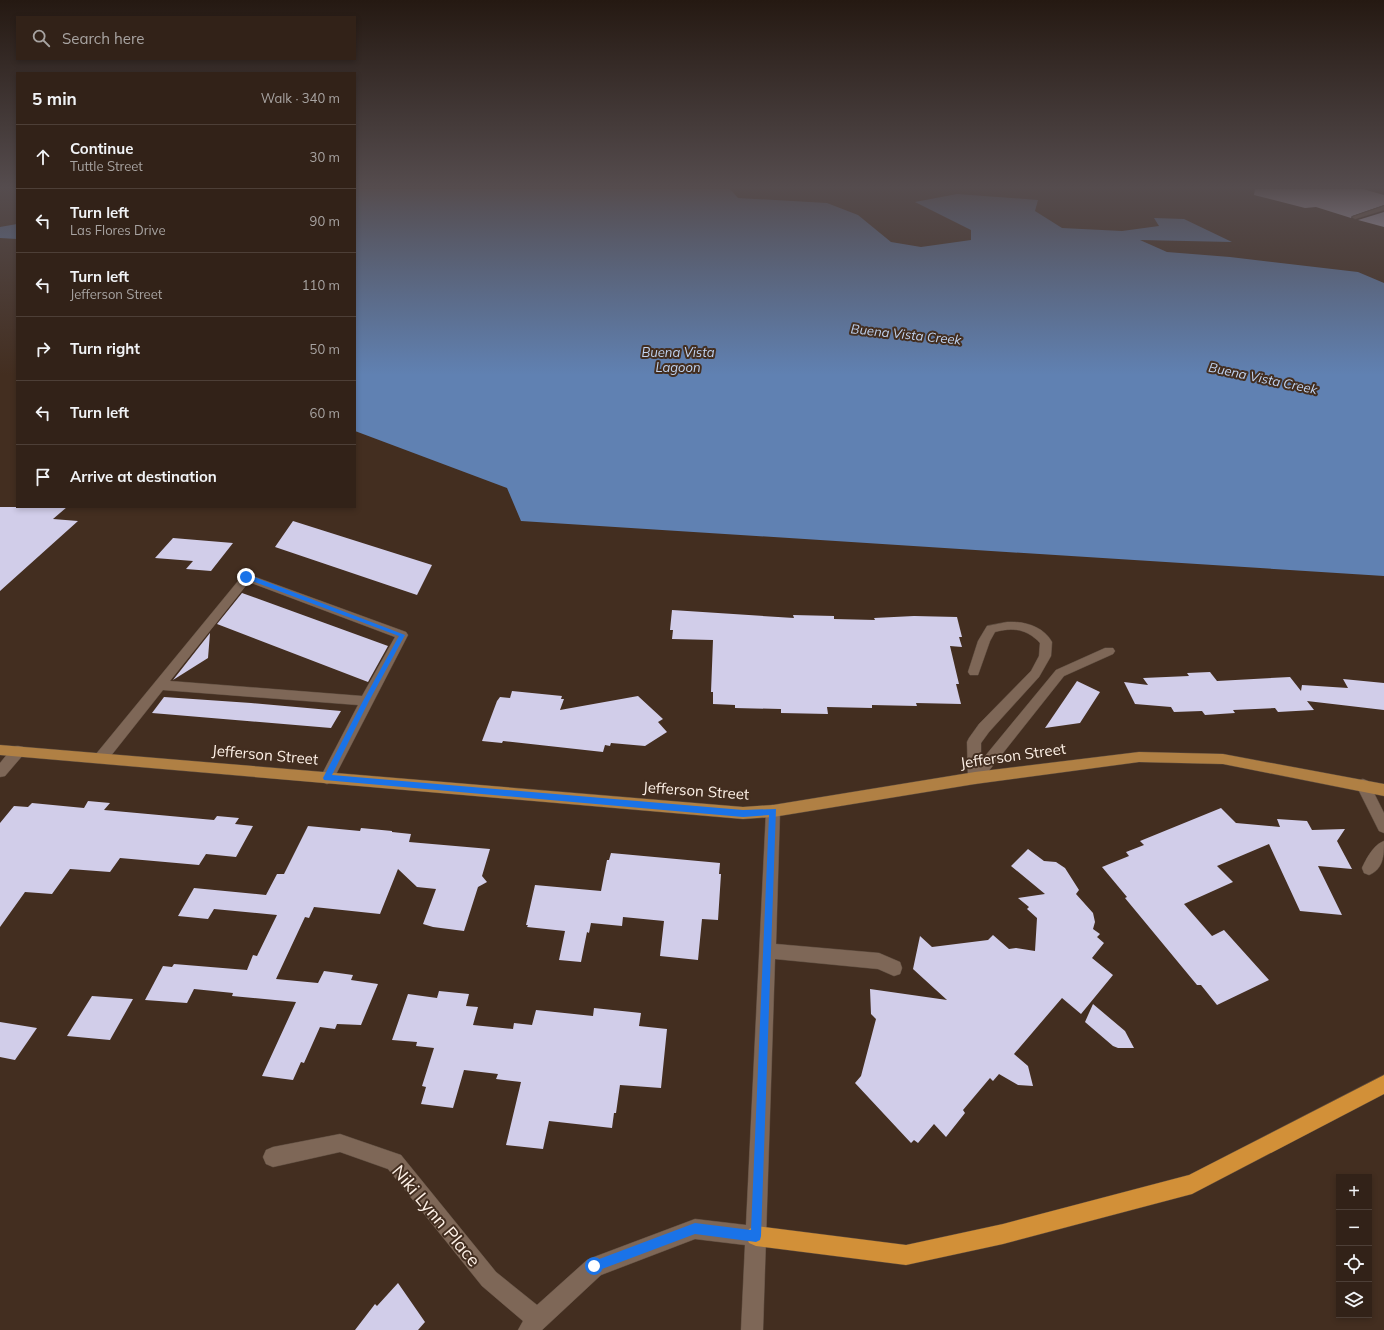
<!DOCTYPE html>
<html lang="en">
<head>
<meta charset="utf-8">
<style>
	:root { --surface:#322218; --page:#3a2a21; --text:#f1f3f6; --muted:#a8a4a2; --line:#4d3f37 }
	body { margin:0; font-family:Mulish,sans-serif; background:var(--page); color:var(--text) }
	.controls { position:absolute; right:12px; bottom:12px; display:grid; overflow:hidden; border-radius:0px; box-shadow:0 2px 6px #0003 }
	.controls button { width:36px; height:36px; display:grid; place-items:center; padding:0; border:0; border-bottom:1px solid var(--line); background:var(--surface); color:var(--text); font:20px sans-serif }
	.stop { position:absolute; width:12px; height:12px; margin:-9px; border:3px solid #1a73e8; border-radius:50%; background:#fff }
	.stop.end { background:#1a73e8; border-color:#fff; box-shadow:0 1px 4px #0008 }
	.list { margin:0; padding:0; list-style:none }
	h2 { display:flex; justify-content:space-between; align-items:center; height:52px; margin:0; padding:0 16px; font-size:17px }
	h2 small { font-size:13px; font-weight:400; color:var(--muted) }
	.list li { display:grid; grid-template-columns:26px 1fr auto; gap:12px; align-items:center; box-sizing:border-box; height:64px; padding:0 16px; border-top:1px solid var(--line) }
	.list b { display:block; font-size:15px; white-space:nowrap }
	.list p { margin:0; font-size:13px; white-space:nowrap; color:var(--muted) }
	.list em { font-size:13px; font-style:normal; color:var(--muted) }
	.icon { flex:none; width:22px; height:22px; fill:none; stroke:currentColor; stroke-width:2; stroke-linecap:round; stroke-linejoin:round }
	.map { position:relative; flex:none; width:1384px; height:1330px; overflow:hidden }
	.search { position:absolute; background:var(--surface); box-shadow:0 2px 6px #0003; left:16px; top:16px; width:340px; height:44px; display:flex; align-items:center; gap:10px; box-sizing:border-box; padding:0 14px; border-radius:0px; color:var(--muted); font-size:15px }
	.panel { position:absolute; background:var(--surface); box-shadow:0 2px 6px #0003; left:16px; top:72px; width:340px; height:436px; border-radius:0px }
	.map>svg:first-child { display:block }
</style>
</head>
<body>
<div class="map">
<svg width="1384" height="1330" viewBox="0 0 1384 1330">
	<rect width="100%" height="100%" fill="#432e20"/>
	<!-- water -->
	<path fill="#6081b2" d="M355 189H730L738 198 827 203 858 215 891 242 921 247 971 240V230L915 202 957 194 1038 200 1035 211 1062 228 1122 231 1159 226 1154 218 1184 219 1232 242 1140 240 1167 252 1230 257 1358 272 1384 283V576L521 521 507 488 355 431Z
		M17 224V239L0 238V227Z"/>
	<!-- building -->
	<path fill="#d1cde9" d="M1255 189H1363L1384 195V205L1352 216 1351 218 1316 207 1305 208 1254 195Z
		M1384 212V227L1358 220Z
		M0 507H67L53 519 78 521 0 591Z
		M293 521 432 565 417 595 275 547Z
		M173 538 233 543 211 571 186 569 193 561 155 558Z
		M242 593 388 646 368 682 217 624Z
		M672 610 794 618 793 615 834 616V619L875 620 874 618 914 616 957 617 962 637H959L962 647 950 646 959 684H956L961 704 916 703 917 706 872 705V708L827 707 828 714 781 713V709L735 708V705L713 704V692H711L713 640 672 639 673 630H670Z
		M210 633 208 658 173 680Z
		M1210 672 1217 681 1290 677 1301 691 1302 685 1348 688 1343 679 1384 683V710L1307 701 1314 710 1278 712 1275 708 1233 710 1235 713 1205 715 1202 711 1174 712 1171 707 1135 704 1124 682 1148 685 1143 678 1189 676 1187 673Z
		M1077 681 1100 692 1080 723 1045 728Z
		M512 691 562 696 561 699H564L560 710 638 696 663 719 658 722 667 732 645 746 611 743 610 746 605 745 603 752 503 741 502 743 482 741 497 701 500 697 510 698Z
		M164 697 251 703 341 711 331 728 152 713Z
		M88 801 110 803 104 810 214 820 217 816 239 818 235 824 253 826 236 857 206 854 199 865 120 858 110 872 70 869 52 894 25 892 0 927V823L14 806 28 807 32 803 84 808Z
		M1221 808 1236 823 1280 827 1277 819 1307 821 1312 830 1345 829 1337 841 1352 869 1318 866 1342 915 1300 911 1269 844 1217 866 1233 882 1184 904 1212 936 1224 930 1269 980 1217 1005 1201 985H1197L1125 898 1127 897 1102 867 1129 856 1126 852 1144 845 1140 841Z
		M308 826 360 831 361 828 392 831V832L411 834 409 842 490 849 482 876 487 882 478 887 464 931 433 927 423 924 436 889 417 887 398 869 380 914 314 907 309 918 305 917 276 979 318 983 324 971 353 975 351 980 378 984 361 1025 337 1024 335 1029 320 1027 304 1063 301 1062 293 1080 262 1076 296 1002 232 996 233 993 194 989 187 1003 145 1000 163 966 172 967 174 964 247 970 253 955 257 956 277 915 214 909 208 919 178 916 194 888 266 895 277 874H284Z
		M1028 849 1044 861 1056 862 1065 868 1079 890 1076 894 1093 913 1095 922 1093 929 1100 934 1097 937 1104 943 1092 958 1113 975 1081 1014 1062 998 1014 1054 1028 1066 1033 1086 1018 1085 999 1074 993 1081 990 1078 963 1110 965 1113 946 1137 934 1124 918 1143 914 1140 911 1143 855 1083 861 1076 876 1019 871 1014 870 989 947 1000 913 969 920 936 932 947 988 940 993 935 1009 949 1016 948 1035 951 1037 918 1027 909 1029 907 1018 898 1045 894 1011 866Z
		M611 853 720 863 719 874H721L718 920 702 919 698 960 660 956 664 921 623 917 622 926 591 923 589 933 587 932 581 962 559 960 565 931 527 927 528 925H526L535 885 601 891 607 860H609Z
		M439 991 469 994 466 1006 478 1007 473 1025 513 1029 514 1023 532 1025 536 1010 593 1016 594 1008 641 1013 639 1026 667 1029 661 1088 620 1085 616 1113H614L612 1128 549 1121 543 1149 506 1145 521 1082 496 1079 498 1074 464 1070 453 1108 421 1104 426 1087 422 1086 434 1048 416 1046 417 1042 392 1040 408 994 437 998Z
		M92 996 133 999 110 1040 67 1036Z
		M1093 1004 1125 1031 1134 1048H1118L1113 1046 1085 1022Z
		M0 1022 37 1028 15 1060 0 1057Z
		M398 1283 425 1322 418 1330H355L375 1304 377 1306Z"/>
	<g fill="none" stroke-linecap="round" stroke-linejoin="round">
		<!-- minor casing -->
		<g stroke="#5c4b3e" stroke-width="1">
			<path id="minor" d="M1384 206V210L1355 219 1352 217Z
				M247 574 406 632 408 635 332 782 327 784 322 782 320 778 358 705 163 690 106 762 101 763 96 762 94 758 96 754 243 575ZM249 582 395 637 362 696 170 681Z
				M1007 622C1024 621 1043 626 1052 642L1051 656 1039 677 989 732 981 743V761L1056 670 1105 648H1113L1115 651 1113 654 1064 676 980 782 975 784 970 782 968 778 967 742 969 738 979 724 1031 671 1039 656 1040 643C1027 629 1013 627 995 632L990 641 978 675H970L968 672 978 641 987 626Z
				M18 746 23 747 25 751 23 755 5 776 0 777V763L13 747Z
				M1363 779 1368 781 1384 813V833L1379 831 1356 785 1358 781Z
				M773 805 778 807 780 811 776 944 879 953 900 962 902 968 900 974 894 976 878 969 775 959 763 1330H741L745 1245 695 1239 601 1275 542 1330H518L523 1321 482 1286 388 1169 340 1152 273 1167 266 1164 263 1157 266 1150 273 1147 340 1134 401 1155 496 1272 537 1305 587 1260 594 1257 695 1219 746 1225 766 811 768 807Z
				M1384 841C1384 854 1384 869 1369 875L1364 873 1362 868C1366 859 1374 844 1384 841Z"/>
		</g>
		<!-- major casing -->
		<g stroke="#5c4b3e" stroke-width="1">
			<path id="major" d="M0 745 743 807 773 805 975 772 1139 752 1223 754 1384 784V796L1223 764 1139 762 975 784 773 817 743 819 0 755Z"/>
		</g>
		<!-- highway casing -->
		<g stroke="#5c4b3e" stroke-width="1">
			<path id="highway" d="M1384 1075V1094L1192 1194 1003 1244 906 1265 756 1246 749 1243 746 1236 749 1229 756 1226 906 1245 1003 1224 1189 1175Z"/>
		</g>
		<!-- minor -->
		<use href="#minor" fill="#7e6757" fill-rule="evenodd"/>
		<!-- major -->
		<use href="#major" fill="#b08044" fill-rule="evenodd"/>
		<!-- highway -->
		<use href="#highway" fill="#d29038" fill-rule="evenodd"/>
	</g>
	<!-- sky -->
	<linearGradient id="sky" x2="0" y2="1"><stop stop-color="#251912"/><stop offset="0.5" stop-color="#554c4e"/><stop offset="1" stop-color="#554c4e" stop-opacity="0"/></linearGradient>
	<rect width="1384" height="375" fill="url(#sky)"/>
	<!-- route -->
	<path fill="#1a73e8" d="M244 575H249L405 635 369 701 332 775 743 810 776 809 761 1236 760 1240 756 1242 695 1234 594 1272 590 1270 588 1266 590 1263 594 1261 695 1223 751 1230 769 815 743 817 324 780 323 778 363 701 399 636 244 578Z"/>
	<g text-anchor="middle" stroke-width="4" stroke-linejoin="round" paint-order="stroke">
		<!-- far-water labels -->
		<g font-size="13" font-style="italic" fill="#c0d3f0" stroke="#432e20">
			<text transform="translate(906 334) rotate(6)" y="5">Buena Vista Creek</text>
			<text x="678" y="357">Buena Vista<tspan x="678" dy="15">Lagoon</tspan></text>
			<text transform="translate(1263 378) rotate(12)" y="5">Buena Vista Creek</text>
		</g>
		<!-- street labels -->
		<g font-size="15" fill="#fef1e7" stroke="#432e20">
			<text transform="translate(265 755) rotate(5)" y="5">Jefferson Street</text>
			<text transform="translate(1013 756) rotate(-8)" y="5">Jefferson Street</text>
			<text transform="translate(696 791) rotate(4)" y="5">Jefferson Street</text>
		</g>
		<!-- near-street labels -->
		<g font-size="18" fill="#fef1e7" stroke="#432e20">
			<text transform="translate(436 1216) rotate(50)" y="6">Niki Lynn Place</text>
		</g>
	</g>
</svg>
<div class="controls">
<button>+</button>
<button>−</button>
<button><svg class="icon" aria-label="locate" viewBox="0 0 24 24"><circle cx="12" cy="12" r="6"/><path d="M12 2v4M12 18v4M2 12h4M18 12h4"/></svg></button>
<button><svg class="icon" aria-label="layers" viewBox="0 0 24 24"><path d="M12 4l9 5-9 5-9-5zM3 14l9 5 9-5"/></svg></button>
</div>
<div class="stop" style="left:594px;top:1266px"></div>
<div class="stop end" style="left:246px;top:577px"></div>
<div class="search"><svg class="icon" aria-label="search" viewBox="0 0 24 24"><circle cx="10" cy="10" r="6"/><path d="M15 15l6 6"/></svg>Search here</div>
<section class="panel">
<h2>5 min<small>Walk · 340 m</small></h2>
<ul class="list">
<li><svg class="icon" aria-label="ahead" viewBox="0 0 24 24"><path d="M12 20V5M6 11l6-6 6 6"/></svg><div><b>Continue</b><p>Tuttle Street</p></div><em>30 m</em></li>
<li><svg class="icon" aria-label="left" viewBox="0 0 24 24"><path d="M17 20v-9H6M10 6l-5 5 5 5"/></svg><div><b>Turn left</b><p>Las Flores Drive</p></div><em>90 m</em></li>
<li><svg class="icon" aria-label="left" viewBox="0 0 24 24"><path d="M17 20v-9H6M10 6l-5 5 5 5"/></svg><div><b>Turn left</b><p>Jefferson Street</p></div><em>110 m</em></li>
<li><svg class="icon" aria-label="right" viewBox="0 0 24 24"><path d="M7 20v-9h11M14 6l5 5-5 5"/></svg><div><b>Turn right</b></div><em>50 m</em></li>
<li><svg class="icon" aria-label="left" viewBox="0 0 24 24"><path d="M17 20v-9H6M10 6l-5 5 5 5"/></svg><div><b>Turn left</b></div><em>60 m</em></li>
<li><svg class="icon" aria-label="arrive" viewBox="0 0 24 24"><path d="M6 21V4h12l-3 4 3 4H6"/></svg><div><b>Arrive at destination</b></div></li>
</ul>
</section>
</div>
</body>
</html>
